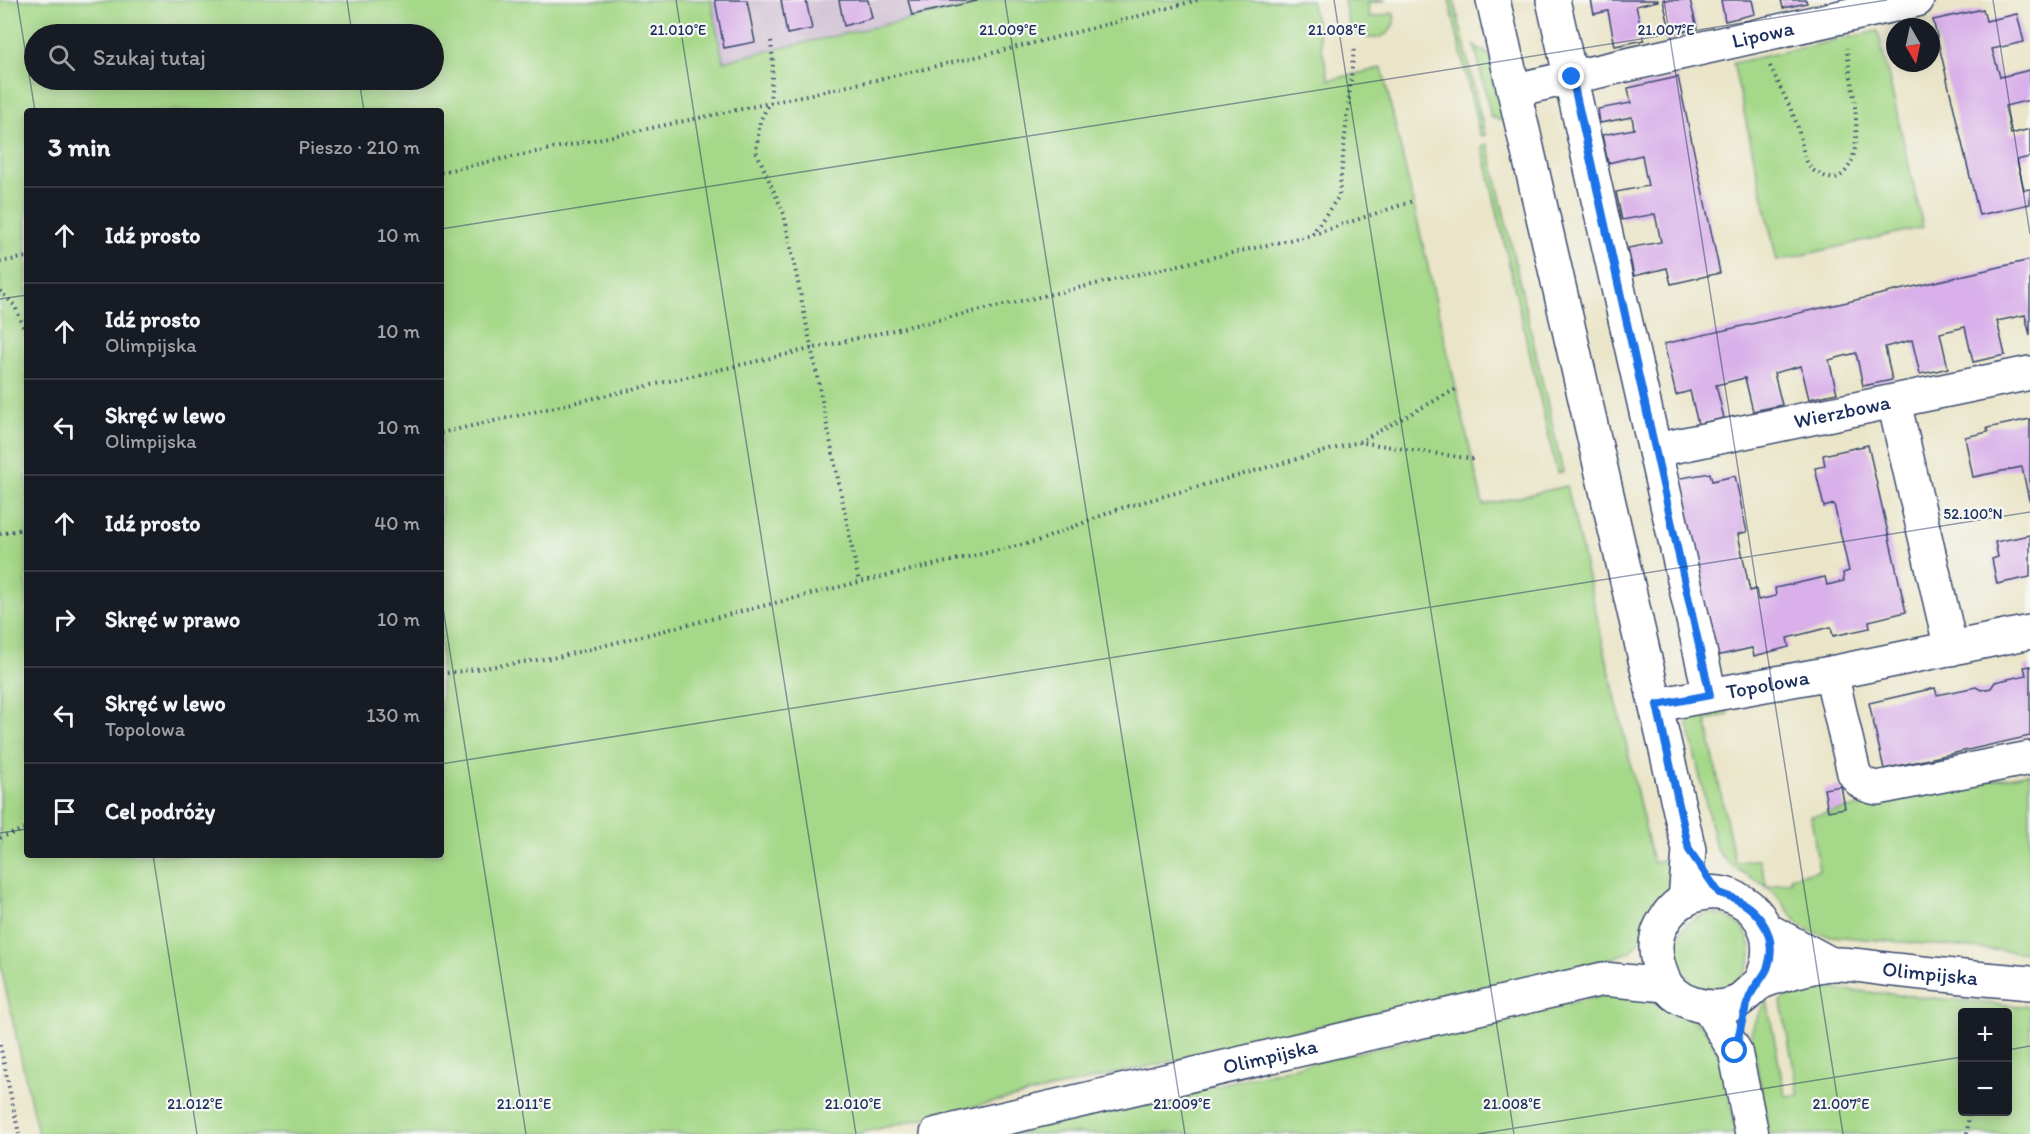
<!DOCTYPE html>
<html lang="pl">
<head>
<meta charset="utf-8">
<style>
	:root { --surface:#171b24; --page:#242831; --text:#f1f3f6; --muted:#9ea1a6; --line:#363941 }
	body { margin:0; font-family:Itim,sans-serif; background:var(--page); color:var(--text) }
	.controls { position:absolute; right:18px; bottom:18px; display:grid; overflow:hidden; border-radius:6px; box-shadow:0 3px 15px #0003 }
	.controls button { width:54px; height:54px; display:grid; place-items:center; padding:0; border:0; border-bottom:2px solid var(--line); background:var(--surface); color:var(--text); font:30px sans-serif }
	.compass { position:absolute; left:1886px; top:18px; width:54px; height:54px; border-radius:50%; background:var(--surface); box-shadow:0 3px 15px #0003; rotate:171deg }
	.stop { position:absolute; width:18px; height:18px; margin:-14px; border:4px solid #1a73e8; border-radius:50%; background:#fff }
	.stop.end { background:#1a73e8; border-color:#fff; box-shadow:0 2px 6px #0008 }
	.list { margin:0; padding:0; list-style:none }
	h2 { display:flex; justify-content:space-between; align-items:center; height:78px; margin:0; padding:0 24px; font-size:26px }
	h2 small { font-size:20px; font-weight:400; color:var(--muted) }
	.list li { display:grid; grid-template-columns:39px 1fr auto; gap:18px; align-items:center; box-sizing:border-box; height:96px; padding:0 24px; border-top:2px solid var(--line) }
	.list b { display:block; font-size:22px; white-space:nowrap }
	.list p { margin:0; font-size:20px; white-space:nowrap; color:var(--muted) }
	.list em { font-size:20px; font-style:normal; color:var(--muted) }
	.icon { flex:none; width:33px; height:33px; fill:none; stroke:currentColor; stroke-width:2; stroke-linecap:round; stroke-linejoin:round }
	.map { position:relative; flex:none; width:2030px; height:1134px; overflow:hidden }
	.search { position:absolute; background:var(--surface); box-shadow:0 3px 15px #0003; left:24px; top:24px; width:420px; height:66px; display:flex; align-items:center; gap:15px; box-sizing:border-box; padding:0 21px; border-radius:33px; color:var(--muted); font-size:22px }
	.panel { position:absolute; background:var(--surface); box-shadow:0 3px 15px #0003; left:24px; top:108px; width:420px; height:750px; border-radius:6px }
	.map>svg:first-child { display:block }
</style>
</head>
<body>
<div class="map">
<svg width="2030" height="1134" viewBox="0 0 2030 1134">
	<rect width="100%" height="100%" fill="#f6f6f2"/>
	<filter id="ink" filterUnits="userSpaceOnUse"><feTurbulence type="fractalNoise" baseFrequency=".0167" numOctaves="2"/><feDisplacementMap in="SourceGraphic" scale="12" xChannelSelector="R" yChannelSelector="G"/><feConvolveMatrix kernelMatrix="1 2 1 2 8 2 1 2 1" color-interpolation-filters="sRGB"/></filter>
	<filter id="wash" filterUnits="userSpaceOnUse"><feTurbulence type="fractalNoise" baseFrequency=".008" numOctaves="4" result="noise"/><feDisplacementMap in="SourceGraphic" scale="24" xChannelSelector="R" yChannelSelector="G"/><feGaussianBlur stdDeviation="1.35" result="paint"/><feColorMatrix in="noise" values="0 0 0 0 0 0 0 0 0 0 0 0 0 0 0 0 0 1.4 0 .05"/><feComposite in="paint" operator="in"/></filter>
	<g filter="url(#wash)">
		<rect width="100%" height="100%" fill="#eae5c8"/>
		<!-- industrial -->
		<path fill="#cebed1" d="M711 0H995L722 61Z"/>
		<!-- green -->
		<path fill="#a5d888" stroke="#608473" stroke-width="1.5" fill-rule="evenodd" d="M0 0H711L723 61 995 0H1311L1329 80 1382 68 1483 505 1567 486 1653 862 1677 857 1672 887 1645 934 1631 951 1607 960 856 1134H38L0 963ZM34 34H434V80H34ZM27 111H441V855H27Z
			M1344 0H1386L1368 4 1370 18 1394 13C1399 38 1366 47 1352 28 1346 21 1346 9 1344 0Z
			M1449 0H1454L1485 135 1480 136Z
			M1878 31 1923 227 1777 261 1733 63Z
			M1475 46 1491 56 1506 122 1491 117Z
			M1488 144 1563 472 1557 473 1482 146Z
			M1726 707 1728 715 1706 720 1735 863 1759 859 1767 887 1791 881 1790 877 1819 870 1811 816 2030 773V953L1831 936C1788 931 1795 908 1767 887 1748 873 1729 870 1716 848L1686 716Z
			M1675 952a38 38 0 1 1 76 0a38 38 0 1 1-76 0Z
			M1823 988 2030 1007V1134H1769L1751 1033 1755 1021 1767 1000 1785 1096 1799 1095 1781 1002C1795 990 1805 989 1823 988ZM1962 1012H2008V1112H1962Z
			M1622 991C1644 998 1687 1012 1703 1028 1726 1051 1730 1103 1736 1134H1006Z"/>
		<g id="blocks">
			<!-- building -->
			<path fill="#d9b0e9" d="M715 0H747L755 42 724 48Z
				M781 0H806L812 29 787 34Z
				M839 0H868L872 18 844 26Z
				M908 0H977V1L912 15Z
				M1591 0H1658V1L1636 6 1644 40 1615 46 1608 11 1594 14Z
				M1663 0H1690L1697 28 1671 34Z
				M1721 0H1752L1755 14 1725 21Z
				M1781 0H1806L1807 3 1783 8Z
				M1983 9 1986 21 2017 14 2024 42 1992 49 2000 77 2030 70V100L2005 106 2011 134 2030 129V157L2017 160 2024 190 2030 189V204L1979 215 1933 20Z
				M1678 77 1720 273 1671 284 1667 268 1634 276 1628 248 1661 242 1655 214 1622 220 1616 192 1648 186 1645 172 1642 155 1608 163 1602 135 1634 129 1632 117 1600 123 1598 109 1631 103 1628 88Z
				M2030 260V335L2025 315 1997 321 2005 355 1973 362 1965 327 1940 333 1948 368 1936 371 1920 374 1912 340 1885 347 1892 380 1863 386 1856 353 1829 360 1837 393 1809 399 1801 366 1774 373 1782 405 1753 411 1745 378 1716 385 1724 418 1698 424 1690 391 1676 395 1664 344Z
				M2030 419V500H2029L2022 467 1973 477 1965 437 1988 432 1987 428Z
				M1868 445 1906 612 1869 621 1870 628 1833 636 1831 627 1787 638 1789 647 1754 656 1752 648 1716 656 1675 479 1710 473 1712 481 1735 476 1747 532 1738 534 1750 591 1756 589 1758 600 1776 596 1775 588 1825 577 1827 585 1844 581 1843 573 1849 571 1834 504 1824 507 1815 468 1825 466 1823 455Z
				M2030 535V577L1997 584 1992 559 1998 557 1995 542Z
				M2030 666V736L1884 769 1869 703 1935 688 1937 695 1976 687 1981 690 1991 688 1995 682 2026 675 2024 667Z
				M1841 786 1845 808 1828 811 1824 789Z"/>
		</g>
	</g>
	<g filter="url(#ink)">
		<use href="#blocks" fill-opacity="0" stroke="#3a4a6e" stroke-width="1.5"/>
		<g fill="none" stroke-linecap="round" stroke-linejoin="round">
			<!-- minor casing -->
			<g stroke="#3a4a6e" stroke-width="36">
				<g id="minor">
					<path d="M1493 0 1689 850 1685 900"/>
					<path id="s1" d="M1553 0 1710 695 1831 673 2030 632"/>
					<path id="s2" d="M1515 90 1917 0"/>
					<path d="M1894 402 1951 649"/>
					<path id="s3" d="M1656 450 2030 373"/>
					<path d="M1831 673 1854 773C1860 783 1866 786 1877 788L2030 758"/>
					<path d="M1657 705 1710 695"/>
					<path d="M1766 929 1831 964"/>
					<path id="s4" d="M1760 983C1799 903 1695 858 1661 926 1652 943 1656 961 1663 978 1672 1003 1709 1012 1733 1004 1745 999 1752 987 1762 982 1773 977 1819 964 1832 964 1852 963 1874 968 1895 970 1940 975 1985 979 2030 983"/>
					<path d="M1708 1007 1735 1051 1752 1134"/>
					<path id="s5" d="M937 1134 1603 979 1665 985"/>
				</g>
			</g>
			<!-- path -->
			<path stroke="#3a4a6e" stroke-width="4" stroke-dasharray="1.5 4.5" stroke-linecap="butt" d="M771 41 773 63 770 102 760 121 756 151 784 214 859 582
				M1770 66C1779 85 1789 104 1796 122 1806 149 1798 173 1835 179 1873 162 1849 81 1847 48
				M441 172C694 118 948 70 1197 0
				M1312 234 1339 196 1354 48
				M0 262 27 257
				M0 291 15 306 27 336
				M441 433 1311 235 1413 201
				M1359 442 1456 389
				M0 534 27 528
				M441 674 558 657 859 582 1038 541 1118 509 1358 442 1473 459
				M0 838 27 828
				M0 1045 19 1134
				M1967 1134 1969 1112"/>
			<!-- minor -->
			<use href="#minor" stroke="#fff" stroke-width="33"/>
		</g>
	</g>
	<g fill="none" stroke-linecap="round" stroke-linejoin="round" filter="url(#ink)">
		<!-- route -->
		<path stroke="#1a73e8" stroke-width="8" d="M1572 77 1710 695 1657 705 1689 850 1719 893C1753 902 1781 931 1767 969 1763 978 1756 984 1752 992 1743 1009 1740 1033 1735 1051"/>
	</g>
	<!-- ticks -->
	<path fill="none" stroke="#1b2f5e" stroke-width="1.5" stroke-opacity="0.45" d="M17 0 35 111M347 0 352 34M676 0 856 1134M1005 0 1185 1134M1334 0 1514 1134M1664 0 1843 1134M1993 0 2030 234M359 80 364 111M441 229 1887 0M0 299 27 295M441 595 526 1134M441 764 2030 512M0 833 27 829M153 855 197 1134M2008 1050 2030 1046M1478 1134 1962 1057"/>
	<g text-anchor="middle" stroke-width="4.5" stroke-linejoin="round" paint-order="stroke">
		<!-- street labels -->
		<g font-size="21" fill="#1b2f5e" stroke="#f6f6f2">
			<text dy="7" stroke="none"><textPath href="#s2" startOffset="254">Lipowa</textPath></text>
			<text dy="7" stroke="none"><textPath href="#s3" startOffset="190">Wierzbowa</textPath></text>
			<text dy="7" stroke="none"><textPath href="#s1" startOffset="771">Topolowa</textPath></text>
			<text dy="7" stroke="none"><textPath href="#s4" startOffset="531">Olimpijska</textPath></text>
			<text dy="7" stroke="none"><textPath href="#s5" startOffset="342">Olimpijska</textPath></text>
		</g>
	</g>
	<g font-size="15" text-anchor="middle" fill="#1b2f5e" stroke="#f6f6f2" stroke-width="4.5" stroke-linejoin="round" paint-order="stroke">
		<text x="678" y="35">21.010°E</text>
		<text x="1008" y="35">21.009°E</text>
		<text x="1337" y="35">21.008°E</text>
		<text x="1666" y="35">21.007°E</text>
		<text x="1973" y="519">52.100°N</text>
		<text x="195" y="1109">21.012°E</text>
		<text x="524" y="1109">21.011°E</text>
		<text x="853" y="1109">21.010°E</text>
		<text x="1182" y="1109">21.009°E</text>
		<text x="1512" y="1109">21.008°E</text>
		<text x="1841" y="1109">21.007°E</text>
	</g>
</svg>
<div class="controls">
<button>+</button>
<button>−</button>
</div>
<svg class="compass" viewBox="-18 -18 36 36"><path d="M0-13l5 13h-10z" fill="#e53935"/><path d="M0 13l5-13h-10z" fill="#9ea1a6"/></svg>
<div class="stop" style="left:1735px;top:1051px"></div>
<div class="stop end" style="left:1572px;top:77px"></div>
<div class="search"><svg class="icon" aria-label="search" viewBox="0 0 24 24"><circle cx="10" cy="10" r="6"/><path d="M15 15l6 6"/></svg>Szukaj tutaj</div>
<section class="panel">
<h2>3 min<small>Pieszo · 210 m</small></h2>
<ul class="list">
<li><svg class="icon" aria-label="ahead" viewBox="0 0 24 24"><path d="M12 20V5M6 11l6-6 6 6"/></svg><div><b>Idź prosto</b></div><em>10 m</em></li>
<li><svg class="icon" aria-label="ahead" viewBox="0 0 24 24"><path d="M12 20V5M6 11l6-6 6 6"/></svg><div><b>Idź prosto</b><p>Olimpijska</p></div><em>10 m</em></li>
<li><svg class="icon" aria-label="left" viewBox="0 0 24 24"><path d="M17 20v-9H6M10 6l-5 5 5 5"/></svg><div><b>Skręć w lewo</b><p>Olimpijska</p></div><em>10 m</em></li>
<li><svg class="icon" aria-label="ahead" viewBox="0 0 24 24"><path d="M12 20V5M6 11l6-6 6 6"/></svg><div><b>Idź prosto</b></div><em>40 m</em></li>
<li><svg class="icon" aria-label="right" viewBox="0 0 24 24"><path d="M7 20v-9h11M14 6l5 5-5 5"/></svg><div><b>Skręć w prawo</b></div><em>10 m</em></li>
<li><svg class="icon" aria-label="left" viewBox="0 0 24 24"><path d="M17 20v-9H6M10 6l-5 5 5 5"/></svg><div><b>Skręć w lewo</b><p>Topolowa</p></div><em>130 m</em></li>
<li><svg class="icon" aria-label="arrive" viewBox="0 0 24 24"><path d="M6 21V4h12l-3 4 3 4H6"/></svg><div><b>Cel podróży</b></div></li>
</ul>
</section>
</div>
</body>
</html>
